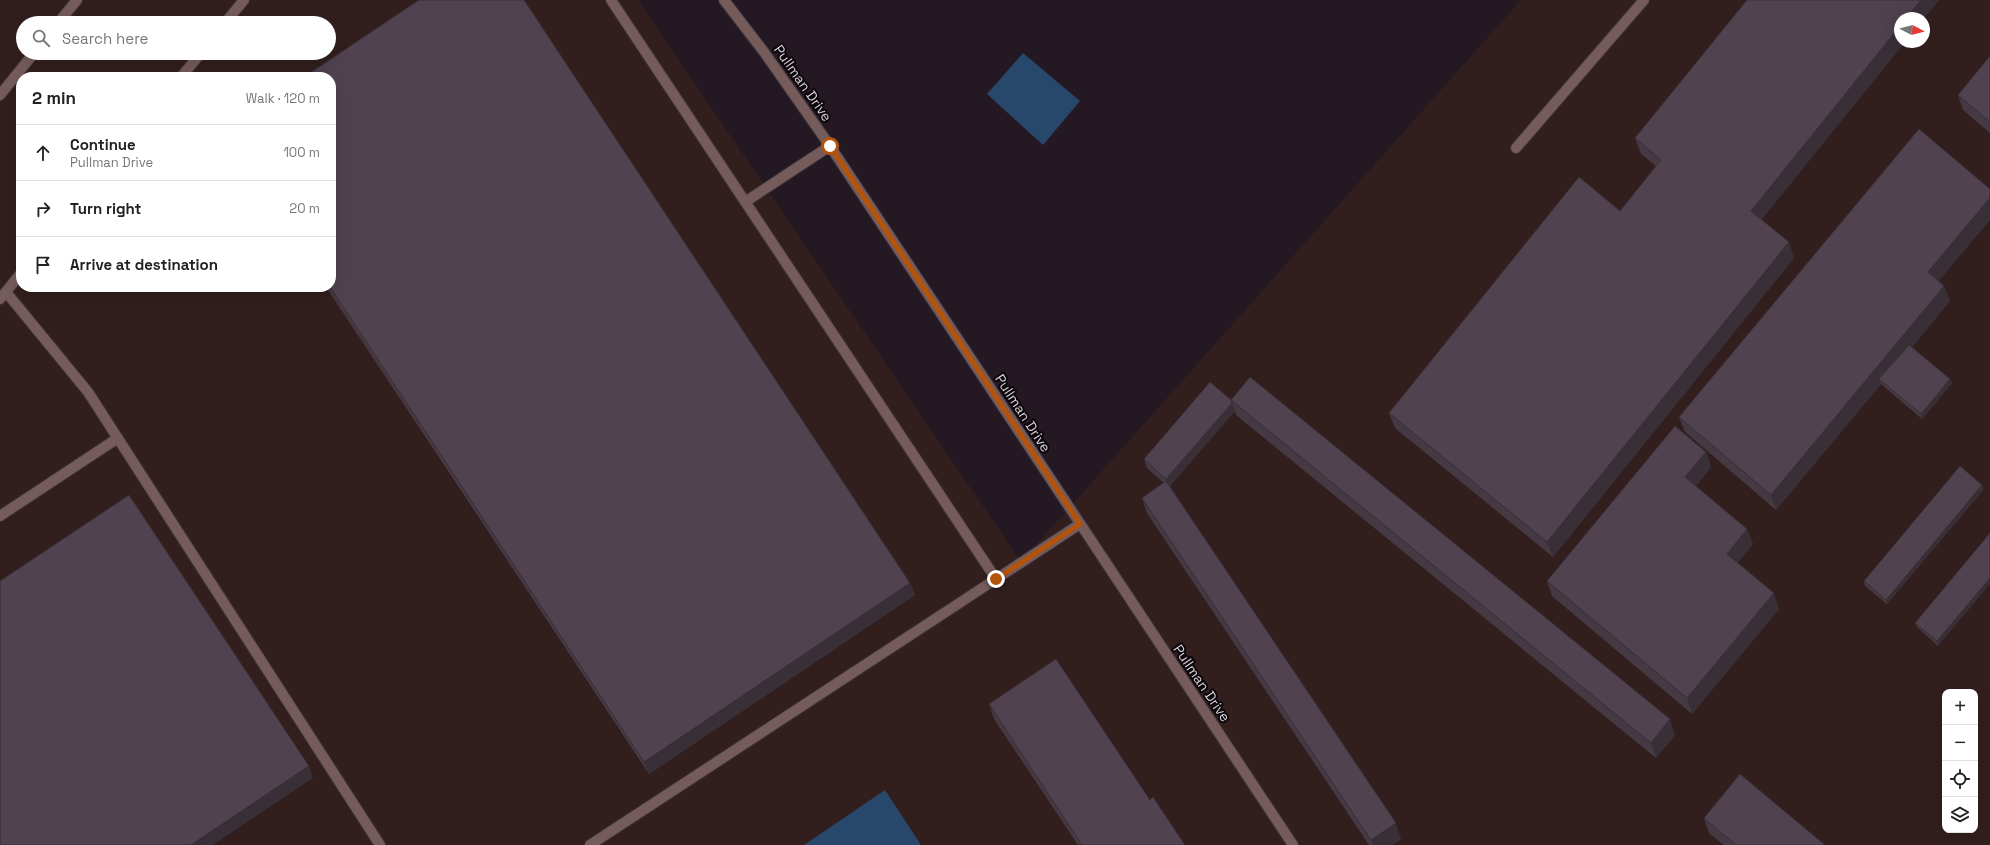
<!DOCTYPE html>
<html lang="en">
<head>
<meta charset="utf-8">
<style>
	:root { --surface:#fff; --page:#f2f2f2; --text:#222; --muted:#767676; --line:#e0e0e0 }
	body { margin:0; font-family:"Space Grotesk",sans-serif; background:var(--page); color:var(--text) }
	.controls { position:absolute; right:12px; bottom:12px; display:grid; overflow:hidden; border-radius:8px; box-shadow:0 4px 16px #0002 }
	.controls button { width:36px; height:36px; display:grid; place-items:center; padding:0; border:0; border-bottom:1px solid var(--line); background:var(--surface); color:var(--text); font:20px sans-serif }
	.compass { position:absolute; left:1894px; top:12px; width:36px; height:36px; border-radius:50%; background:var(--surface); box-shadow:0 4px 16px #0002; rotate:97deg }
	.stop { position:absolute; width:12px; height:12px; margin:-9px; border:3px solid #b45309; border-radius:50%; background:#fff }
	.stop.end { background:#b45309; border-color:#fff; box-shadow:0 1px 4px #0008 }
	.list { margin:0; padding:0; list-style:none }
	h2 { display:flex; justify-content:space-between; align-items:center; height:52px; margin:0; padding:0 16px; font-size:17px }
	h2 small { font-size:13px; font-weight:400; color:var(--muted) }
	.list li { display:grid; grid-template-columns:26px 1fr auto; gap:12px; align-items:center; box-sizing:border-box; height:56px; padding:0 16px; border-top:1px solid var(--line) }
	.list b { display:block; font-size:15px; white-space:nowrap }
	.list p { margin:0; font-size:13px; white-space:nowrap; color:var(--muted) }
	.list em { font-size:13px; font-style:normal; color:var(--muted) }
	.icon { flex:none; width:22px; height:22px; fill:none; stroke:currentColor; stroke-width:2; stroke-linecap:round; stroke-linejoin:round }
	.map { position:relative; flex:none; width:1990px; height:845px; overflow:hidden }
	.search { position:absolute; background:var(--surface); box-shadow:0 4px 16px #0002; left:16px; top:16px; width:320px; height:44px; display:flex; align-items:center; gap:10px; box-sizing:border-box; padding:0 14px; border-radius:22px; color:var(--muted); font-size:15px }
	.panel { position:absolute; background:var(--surface); box-shadow:0 4px 16px #0002; left:16px; top:72px; width:320px; height:220px; border-radius:16px }
	.map>svg:first-child { display:block }
</style>
</head>
<body>
<div class="map">
<svg width="1990" height="845" viewBox="0 0 1990 845">
	<rect width="100%" height="100%" fill="#241923"/>
	<!-- industrial -->
	<path fill="#321f1d" fill-rule="evenodd" d="M0 0H638L1021 562 1521 0H1990V845H0ZM1900 18H1924V42H1900ZM23 23H329V53H23ZM21 77H331V287H21ZM1945 692H1975V830H1945Z"/>
	<!-- water -->
	<path fill="#27486b" d="M1023 53 1080 101 1043 145 987 94Z
		M885 790 921 845H804Z"/>
	<g fill="none" stroke-linecap="round" stroke-linejoin="round">
		<!-- minor casing -->
		<g stroke="#3d333c" stroke-width="12">
			<path id="minor" d="M611 0 996 579
				M724 0 764 52 830 146 1293 845
				M58 23 77 0
				M225 23 244 0
				M181 77 201 53
				M0 95 34 53
				M1516 148 1644 0
				M745 202 830 146
				M6 292 88 392 380 845
				M0 299 21 273
				M0 516 118 438
				M590 845 1080 524"/>
		</g>
		<!-- minor -->
		<use href="#minor" stroke="#755c5b" stroke-width="10"/>
	</g>
	<!-- wall -->
	<path fill="#453a44" d="M1747 0H1939L1924 18 1900 42H1905L1761 220 1794 258 1553 557 1395 428 1389 413 1620 211 1656 166 1641 154 1635 138Z
		M1990 56V133L1963 110 1958 95Z
		M1938 281 1944 286 1950 301 1912 347 1950 379 1952 383 1922 419 1881 384 1776 510 1685 432 1679 417Z
		M326 287H331L910 583 915 595 649 774Z
		M1231 400 1675 735 1656 758 1236 415 1235 411 1170 486 1401 839 1392 845H1369L1147 513 1142 498 1164 483 1147 468 1144 459Z
		M1706 452 1711 467 1696 486 1747 529 1753 544 1737 563 1779 609 1692 714 1552 596 1547 581Z
		M1984 489 1887 604 1865 586 1864 581Z
		M1990 533 1938 646 1917 627 1915 623Z
		M989 704 1185 845H1078L994 719Z
		M1704 818 1825 845H1724L1709 833Z"/>
	<!-- shaded-wall -->
	<path fill="#382f37" d="M1921 0H1939L1924 18H1906Z
		M1900 26V42H1905L1756 226 1751 211Z
		M1990 198V220L1933 288 1928 272Z
		M1789 242 1794 258 1553 557 1547 542Z
		M1944 286 1950 301 1883 382 1879 379 1881 384 1776 510 1771 495Z
		M1950 379 1952 383 1922 419 1921 414Z
		M1232 403 1235 411 1169 487 1166 479Z
		M1706 452 1711 467 1691 492 1685 477Z
		M1982 485 1984 489 1887 604 1886 600Z
		M1747 529 1753 544 1732 569 1727 554Z
		M1990 578V584L1938 646 1937 641Z
		M910 583 915 595 649 774 644 762Z
		M1774 593 1779 609 1692 714 1687 698Z
		M1670 719 1675 735 1656 758 1651 743Z
		M309 766 313 778 213 845H191Z
		M1396 823 1401 839 1392 845H1373L1371 840Z"/>
	<!-- building -->
	<path fill="#50434f" stroke="#382f37" d="M419 0H524L910 583 644 762 330 287H331V77H304Z
		M1747 0H1921L1906 18H1900V26L1751 211 1789 242 1547 542 1389 413 1579 177 1620 211 1661 160 1635 138Z
		M1990 56V122L1958 95Z
		M1919 129 1990 189V198L1928 272 1944 286 1771 495 1679 417Z
		M1909 345 1950 379 1921 414 1879 379Z
		M1250 377 1670 719 1651 743 1231 400Z
		M1210 382 1231 400 1232 403 1166 479 1144 459Z
		M1675 426 1706 452 1685 477 1747 529 1727 554 1774 593 1687 698 1547 581Z
		M1960 466 1982 485 1886 600 1864 581Z
		M1166 481 1396 823 1371 840 1142 498Z
		M129 495 309 766 191 845H0V581Z
		M1990 533V578L1937 641 1915 623Z
		M1056 659 1150 800 1153 797 1185 845H1082L989 704Z
		M1740 774 1825 845H1736L1704 818Z"/>
	<g fill="none" stroke-linecap="round" stroke-linejoin="round">
		<!-- route -->
		<path stroke="#b45309" stroke-width="5" d="M830 146 1080 524 996 579"/>
	</g>
	<g text-anchor="middle" stroke-width="4" stroke-linejoin="round" paint-order="stroke">
		<!-- street labels -->
		<g font-size="14" fill="#d9d1d8" stroke="#0a060a">
			<text transform="translate(803 83) rotate(55)" y="5">Pullman Drive</text>
			<text transform="translate(1023 413) rotate(57)" y="5">Pullman Drive</text>
			<text transform="translate(1202 683) rotate(56)" y="5">Pullman Drive</text>
		</g>
	</g>
</svg>
<div class="controls">
<button>+</button>
<button>−</button>
<button><svg class="icon" aria-label="locate" viewBox="0 0 24 24"><circle cx="12" cy="12" r="6"/><path d="M12 2v4M12 18v4M2 12h4M18 12h4"/></svg></button>
<button><svg class="icon" aria-label="layers" viewBox="0 0 24 24"><path d="M12 4l9 5-9 5-9-5zM3 14l9 5 9-5"/></svg></button>
</div>
<svg class="compass" viewBox="-18 -18 36 36"><path d="M0-13l5 13h-10z" fill="#e53935"/><path d="M0 13l5-13h-10z" fill="#767676"/></svg>
<div class="stop" style="left:830px;top:146px"></div>
<div class="stop end" style="left:996px;top:579px"></div>
<div class="search"><svg class="icon" aria-label="search" viewBox="0 0 24 24"><circle cx="10" cy="10" r="6"/><path d="M15 15l6 6"/></svg>Search here</div>
<section class="panel">
<h2>2 min<small>Walk · 120 m</small></h2>
<ul class="list">
<li><svg class="icon" aria-label="ahead" viewBox="0 0 24 24"><path d="M12 20V5M6 11l6-6 6 6"/></svg><div><b>Continue</b><p>Pullman Drive</p></div><em>100 m</em></li>
<li><svg class="icon" aria-label="right" viewBox="0 0 24 24"><path d="M7 20v-9h11M14 6l5 5-5 5"/></svg><div><b>Turn right</b></div><em>20 m</em></li>
<li><svg class="icon" aria-label="arrive" viewBox="0 0 24 24"><path d="M6 21V4h12l-3 4 3 4H6"/></svg><div><b>Arrive at destination</b></div></li>
</ul>
</section>
</div>
</body>
</html>
